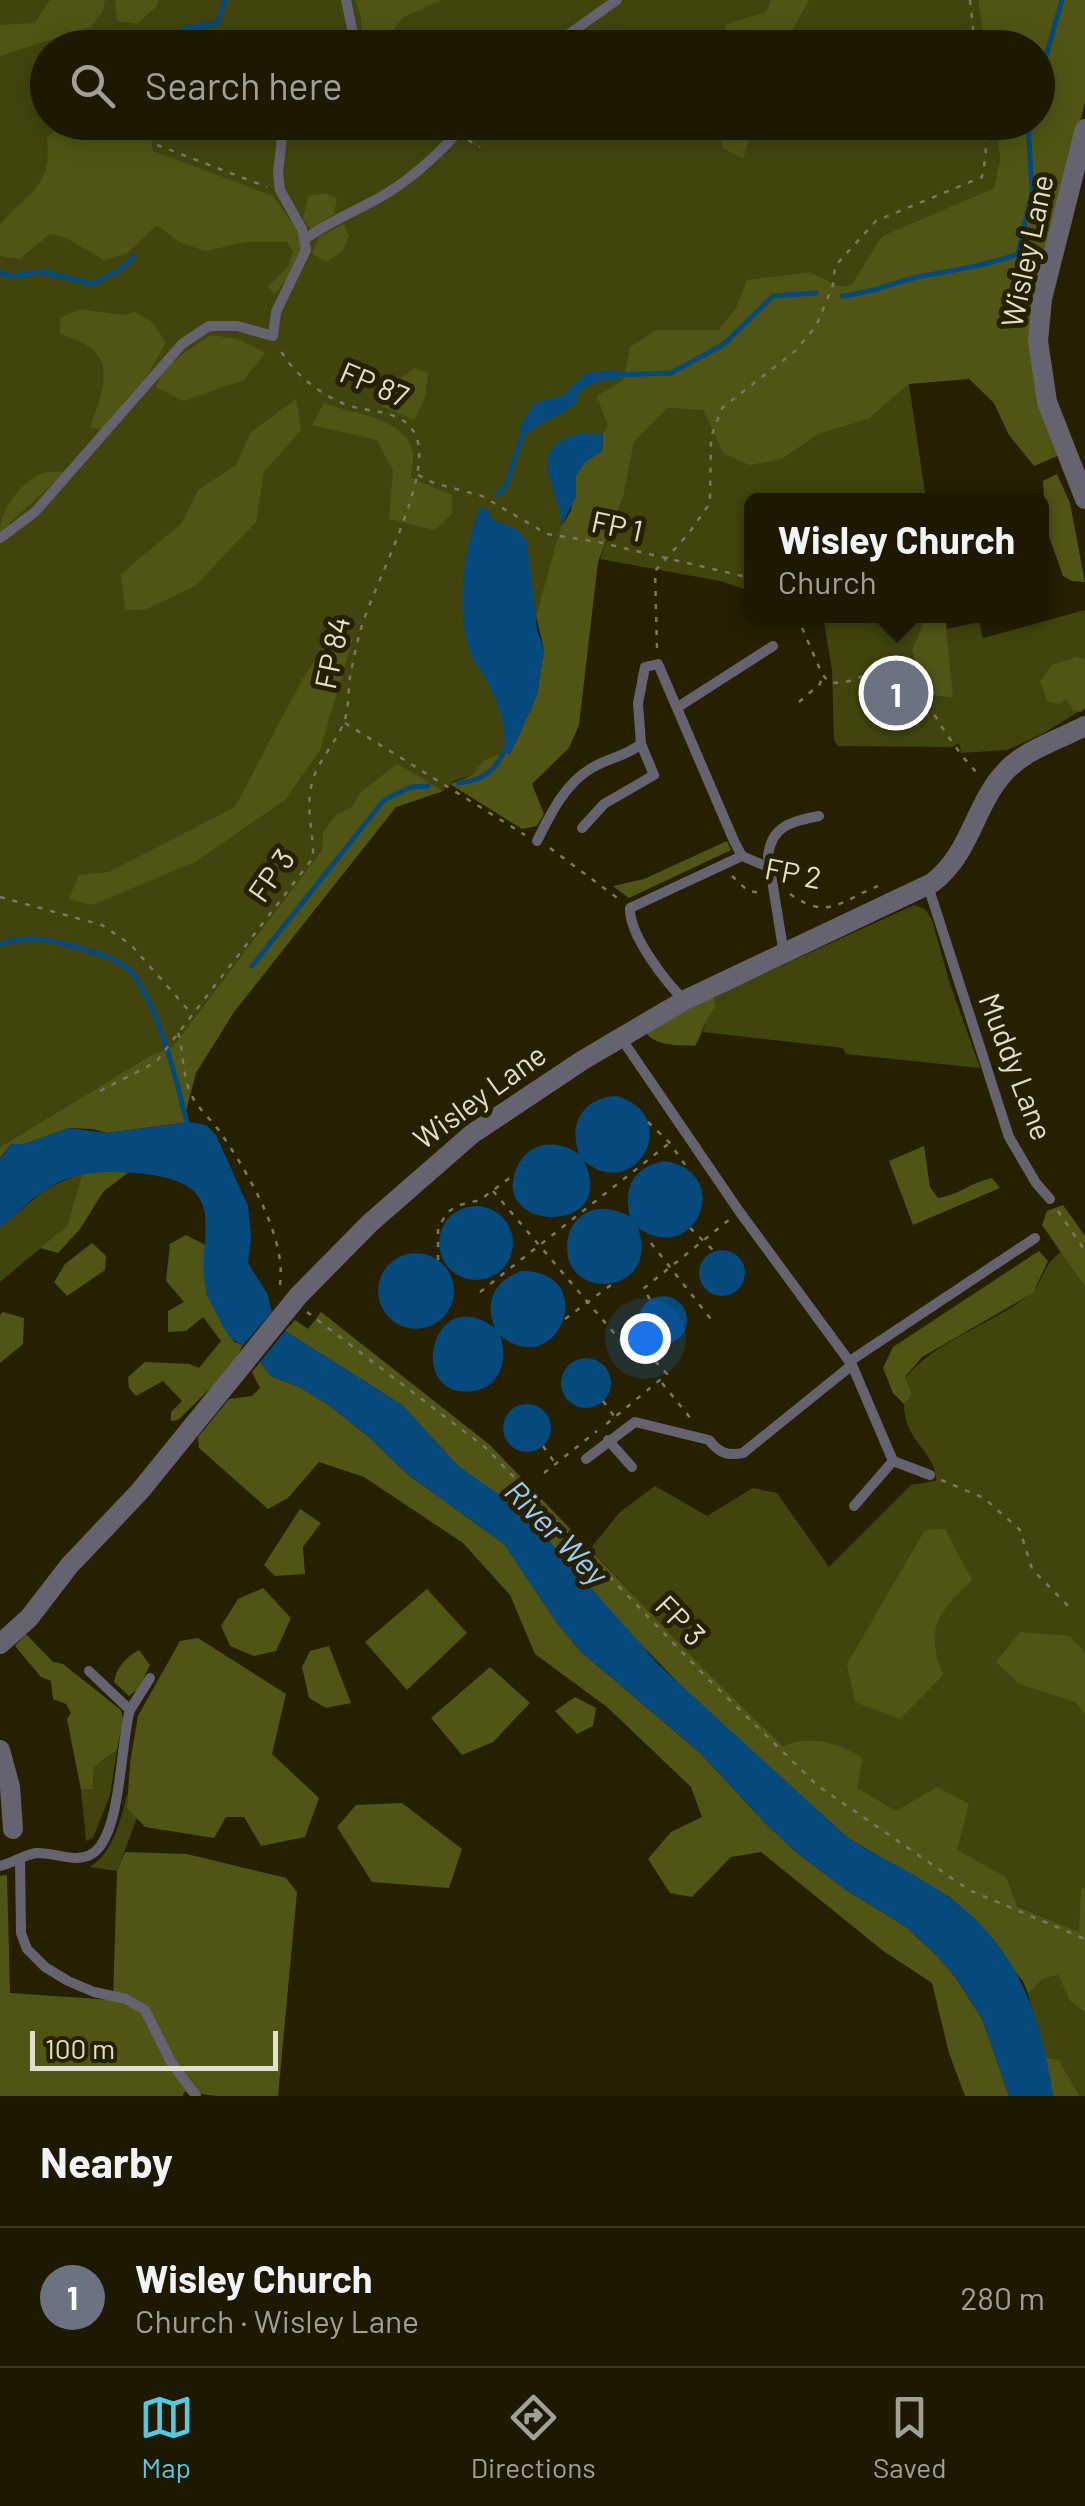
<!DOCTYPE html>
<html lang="en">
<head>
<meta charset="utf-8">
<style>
	:root { --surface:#1c1801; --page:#25210b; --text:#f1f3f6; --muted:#a0a099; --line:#3a3723; --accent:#56c9e1 }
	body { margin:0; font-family:Barlow,sans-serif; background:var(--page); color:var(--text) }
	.scale { position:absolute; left:30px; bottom:25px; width:248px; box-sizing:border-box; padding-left:10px; border:5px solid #e1decc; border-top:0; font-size:28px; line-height:35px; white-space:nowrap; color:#e1decc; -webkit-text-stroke:8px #262001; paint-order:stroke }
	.you { position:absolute; left:645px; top:1338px; width:35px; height:35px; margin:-25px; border:8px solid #fff; border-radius:50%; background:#1a73e8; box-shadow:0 0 0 15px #1a73e833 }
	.badge { display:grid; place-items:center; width:65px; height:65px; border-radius:50%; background:var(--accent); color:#fff; font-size:32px; font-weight:700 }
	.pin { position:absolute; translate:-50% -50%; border:5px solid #fff; box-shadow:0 2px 10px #0006 }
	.popup { position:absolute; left:744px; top:493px; width:305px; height:130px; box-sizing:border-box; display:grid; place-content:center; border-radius:15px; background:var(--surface); filter:drop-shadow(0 2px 8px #0005); font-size:32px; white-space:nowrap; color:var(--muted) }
	.popup b { font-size:38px; color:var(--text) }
	.popup::after { content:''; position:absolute; left:50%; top:100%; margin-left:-20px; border:20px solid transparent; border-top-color:var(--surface) }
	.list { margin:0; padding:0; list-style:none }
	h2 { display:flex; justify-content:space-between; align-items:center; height:130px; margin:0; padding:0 40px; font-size:42px }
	h2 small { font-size:32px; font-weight:400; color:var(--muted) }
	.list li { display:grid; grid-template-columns:65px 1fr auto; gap:30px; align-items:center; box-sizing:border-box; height:140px; padding:0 40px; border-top:2px solid var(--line) }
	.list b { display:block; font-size:38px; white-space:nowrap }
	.list p { margin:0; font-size:32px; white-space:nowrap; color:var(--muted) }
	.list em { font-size:32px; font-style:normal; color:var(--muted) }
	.icon { flex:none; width:55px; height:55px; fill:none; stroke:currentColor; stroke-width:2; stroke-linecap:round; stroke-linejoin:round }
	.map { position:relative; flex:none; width:1085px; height:2096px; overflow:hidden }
	.search { position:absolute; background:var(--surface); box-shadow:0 5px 25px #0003; left:30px; right:30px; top:30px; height:110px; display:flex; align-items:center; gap:25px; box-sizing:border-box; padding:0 35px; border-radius:55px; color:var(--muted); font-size:38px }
	.sheet { height:270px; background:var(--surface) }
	nav { display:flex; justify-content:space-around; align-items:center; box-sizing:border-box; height:140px; border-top:2px solid var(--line); background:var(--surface); font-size:28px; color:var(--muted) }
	nav a { display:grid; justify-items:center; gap:5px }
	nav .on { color:var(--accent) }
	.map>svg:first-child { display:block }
</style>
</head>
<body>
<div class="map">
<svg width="1085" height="2096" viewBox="0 0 1085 2096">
	<rect width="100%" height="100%" fill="#262001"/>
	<!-- green -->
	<path fill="#41450d" d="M0 0H978L985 47 48 48V122H995L1000 159 994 188 882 236 852 286H839L810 272 736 308 718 330H656L624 380 608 426 575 483 536 616 510 754 473 775 453 781 443 791 396 807 356 857 322 850 173 1046 148 1057 0 1147Z
		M909 384 926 500H751V591L720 581 600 559 624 495 634 442 668 408 703 409 723 453 782 459 819 434 869 419Z
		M1085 610V708L1042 734 1007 750 961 753 959 743 952 747 838 746 834 740 832 670 823 616H945L947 629 979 622 983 638Z
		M914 905 925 909 932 920 949 981 980 1068 846 1054 843 1048 703 1032 713 997Z
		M82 1173 67 1226 0 1282V1227L47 1188Z
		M1061 1252 1085 1287V1935L972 1886 821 1783 706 1671 590 1549 620 1512 655 1486 707 1516 753 1488 777 1493 829 1567 911 1485 936 1481C936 1450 904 1443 904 1404L912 1395 905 1378C938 1339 989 1326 1029 1295 1043 1284 1041 1266 1061 1252Z
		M117 1750 110 1795 93 1838 86 1841 81 1790 93 1789 94 1767Z
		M128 1792 127 1808 137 1818 117 1871 90 1867C115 1851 120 1820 128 1792Z
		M1058 1975 1069 2000 1085 2013V2096H1080L1059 2060 1045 2057 1028 1994 1043 1979Z"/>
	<!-- forest -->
	<path fill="#505515" d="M50 0H105L103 11 91 27 0 56V25L35 23Z
		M115 0H159L156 7 137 24 117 21Z
		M355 0H441L402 18 381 48 362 47 361 17Z
		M771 0H809L783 47H722L726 24 766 12Z
		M978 0H1085V102L1033 309 1057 456 1034 466 1009 435 994 403 969 379 909 384 869 419 819 434 782 459 749 465 723 453 703 410 668 408 634 442 624 495 598 562 579 725 569 748 532 784 544 814 537 826 522 829 450 784 473 775 483 761 505 752 510 754 537 695 544 649 536 616 561 527 571 511 576 476 585 462 602 451 603 434 608 426 597 396 624 380 630 347 656 330H718L736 308 747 280 810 272 839 286H851L882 236 994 188 1000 159 995 123 1038 122V48L985 47Z
		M61 123H157L151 139 153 151 273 196 296 228 302 252 294 272 274 294 268 286 288 267 293 252 287 242H246L205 251 179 242 157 225 126 254 104 260 66 238 50 234 19 259 0 256V225C27 191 53 189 47 138Z
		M722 123H755L743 159 722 148Z
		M326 193 337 198 334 214 311 229 303 219 308 196Z
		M344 224 349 236 342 252 326 262 312 253 320 236Z
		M80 309 123 315 135 312 151 321 166 342 149 373 101 429 90 427C98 404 116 368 91 348 83 342 70 338 60 334V318Z
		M211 335 238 339 265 353 244 380 183 401 156 387C162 365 192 348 211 335Z
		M415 368 428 373 425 398 414 420 377 404 379 393Z
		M296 399 301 430 264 472 256 522 195 586 145 610 125 609 121 574 181 524 198 490 236 465 251 432Z
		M324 403C352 415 406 416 413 453 414 460 411 471 411 478L452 495V514L434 530 389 519 393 471 377 440 312 425Z
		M65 472 0 532C0 510 20 483 41 474 47 471 58 472 65 472Z
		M1057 474 1070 503 1085 582 1072 581 1063 576 1046 528 1043 481Z
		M945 617 953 698 928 694 912 651 923 624Z
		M353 639 320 750 285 800 195 862 92 905 69 899 79 875 109 872 235 807 302 680 328 640Z
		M1077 657 1085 660V708L1081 712 1073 710 1066 699 1059 704 1047 701 1040 681 1052 665Z
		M397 764 443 791 396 807 234 1012 196 1073 186 1111 189 1122 107 1133 93 1129 69 1128 24 1144H11L0 1158V1147L148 1057 173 1046 322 850 323 832 336 815 352 807 361 792Z
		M727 841 731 850 629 898 613 886 644 879Z
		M713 997 716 1007C704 1019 704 1031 695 1046 678 1045 654 1047 644 1030Z
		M924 1146 930 1187 938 1198C959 1195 971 1182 992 1178L1000 1188 913 1225 889 1161Z
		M117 1171 129 1172 103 1192 80 1229 58 1253 40 1248 67 1226 82 1173Z
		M1063 1205 1085 1236V1287L1042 1225 1047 1211Z
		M186 1235 207 1246V1295L234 1342 243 1345 231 1368 178 1420 171 1421V1412L182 1401 163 1381 136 1396 129 1388 128 1377 145 1362 189 1364 199 1368 221 1341 203 1317 186 1331 168 1332V1311L184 1302 166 1281 170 1244Z
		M92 1243 106 1256 105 1270 67 1296 54 1282 65 1264Z
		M1039 1251 1048 1261 1033 1293 922 1357 905 1377 912 1395 904 1404 893 1393 883 1368 893 1347Z
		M3 1312 24 1318 23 1344 0 1363V1315Z
		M321 1312 490 1445 706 1671 783 1746C813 1735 837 1742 863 1758L857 1788 896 1811 937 1787 969 1804 957 1850 1006 1877 1017 1906 1079 1932 1081 1889 1085 1887V2013L1069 2000 1058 1975 1043 1979 1028 1994 1023 1981 951 1898 848 1838 699 1704 600 1602 531 1520 458 1466 402 1405 285 1331 295 1320 308 1329Z
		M260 1362 271 1376 301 1388 330 1406 370 1438 407 1474 504 1544 557 1623 580 1651 700 1753 766 1824 797 1853 846 1890 906 1927 935 1954 956 1978 982 2019 1009 2096H965L949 2053 932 1983 882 1950 761 1852 731 1857 692 1897 670 1893 648 1859 671 1832 702 1817 691 1787 607 1707 535 1654 510 1595 463 1543 364 1477 319 1462 288 1498 268 1509 199 1448 198 1437 229 1399 252 1396 260 1388 252 1372Z
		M300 1509 321 1523 303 1547 305 1574 275 1576 264 1565Z
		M945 1529 972 1580C937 1615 925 1626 943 1675L900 1719 855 1702 847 1664 925 1530Z
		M263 1588 291 1618 276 1651 254 1656 230 1646 221 1626 238 1599Z
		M427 1589 467 1633 407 1690 365 1642Z
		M1020 1632 1070 1636 1085 1653V1716L1076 1702 1019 1684 996 1662Z
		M26 1634 53 1662 63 1664 121 1710 123 1719 117 1750 94 1767 93 1789 81 1790 67 1719 71 1713 66 1704 53 1699 51 1681 41 1677 15 1646Z
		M198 1638 286 1694 272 1754 319 1798 305 1837 261 1846 244 1817H226L214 1838 145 1827 127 1808 130 1763 138 1716 180 1641Z
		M329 1646 351 1703 326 1708 309 1698 302 1667 310 1651Z
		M139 1650 150 1665 138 1689 129 1696 114 1682C116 1668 126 1657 139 1650Z
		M490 1667 530 1703 493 1742 462 1755 431 1718Z
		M575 1697 596 1708 593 1726 577 1734 555 1711Z
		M402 1803 462 1849 449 1888 372 1882 337 1827 356 1805Z
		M125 1852 187 1854 286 1878 297 1892 278 2096H217L184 2092 183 2096H0V1876L7 1875 10 1993 113 2000 117 1871Z
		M1045 2057 1059 2060 1080 2096H1053Z"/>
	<!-- water -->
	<path fill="#05497d" d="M617 370 619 379C607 379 588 382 580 392 572 402 582 398 572 406 556 418 537 423 523 437L519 428 534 403 563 395 586 373Z
		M580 433 603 434 602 451 585 462 576 476V496L561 527C563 488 518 450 580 433Z
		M480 506 489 511 491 519 516 529 527 541 537 630 544 649 537 695 510 754 505 752C505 721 500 705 485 678 480 669 473 662 470 652 455 611 464 545 480 506Z
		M617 1096C684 1116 636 1204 584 1161 621 1238 484 1232 518 1165 531 1140 559 1140 579 1154 568 1124 583 1097 617 1096Z
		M189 1122 206 1125 216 1135 248 1206 251 1237 248 1263 267 1293 272 1312 243 1345C229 1340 225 1331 219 1318 215 1311 211 1304 208 1297 190 1241 240 1185 145 1174 111 1171 78 1169 48 1188 31 1198 16 1215 0 1227V1159L11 1144H24L69 1128 107 1133Z
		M664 1161C735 1171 697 1268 638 1228 661 1294 566 1304 567 1246 567 1235 571 1225 579 1218 595 1204 613 1208 630 1217 623 1188 633 1167 664 1161Z
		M439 1243a37 37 0 1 1 74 0a37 37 0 1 1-74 0Z
		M699 1273a23 23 0 1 1 46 0a23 23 0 1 1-46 0Z
		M378 1291a38 38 0 1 1 76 0a38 38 0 1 1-76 0Z
		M521 1271C602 1270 558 1384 500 1335 508 1357 502 1386 474 1391 405 1402 430 1279 495 1328 484 1302 494 1281 521 1271Z
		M639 1320a24 24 0 1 1 48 0a24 24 0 1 1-48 0Z
		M285 1331 402 1405 458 1466 513 1504 537 1528 544 1529 546 1537 660 1666 848 1838C872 1854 898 1865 922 1880 1009 1929 1039 2001 1053 2096H1009L982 2019 956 1978 935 1954 906 1927 846 1890 797 1853 766 1824 700 1753 580 1651 557 1623 504 1544 407 1474 370 1438 330 1406 301 1388 271 1376 260 1362Z
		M561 1383a25 25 0 1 1 50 0a25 25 0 1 1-50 0Z
		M503 1428a24 24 0 1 1 48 0a24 24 0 1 1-48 0Z"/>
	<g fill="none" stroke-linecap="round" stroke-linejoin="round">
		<!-- stream -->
		<path stroke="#05497d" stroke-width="5" d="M162 48 184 29 217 23 225 0
			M1038 83 1062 0
			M250 131 252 122
			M0 273 11 276 44 272 92 284 121 269 133 257
			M842 296C869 294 892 283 918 277 952 270 985 266 1018 254L1032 193 1028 122
			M613 375 671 373 724 344 773 296 816 293
			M497 495 506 485 524 430
			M458 783C484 781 496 770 507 746
			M0 944C29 935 48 939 76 947 94 953 113 956 127 968 156 994 179 1089 188 1128
			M252 966 384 800 411 787 428 786"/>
		<!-- path -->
		<path stroke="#7c775e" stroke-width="2.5" stroke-dasharray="5 8" stroke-linecap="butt" d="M970 0 975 48
			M436 122 444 127
			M468 140 480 147
			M157 145 267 187
			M418 475 434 483 482 496 547 534 598 542 751 578
			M797 616 822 674 829 682C856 688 879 659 907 669 930 707 949 744 980 776
			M657 648 655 571 689 533 710 503 711 437 722 408 795 351 816 326 833 285 835 266 876 221 982 177 986 155 983 122
			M799 702 820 684 822 676
			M345 723 525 835
			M550 848 620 900
			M732 876 748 891 762 893
			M790 894C828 921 840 901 878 886
			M0 897 102 925 131 945 191 1013
			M178 1033C184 1052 182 1077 191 1094 197 1108 211 1119 220 1132 247 1171 290 1242 279 1290
			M100 1091 156 1062 313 858C314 832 305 809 312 783 317 762 336 743 344 722 349 708 348 692 350 677 353 662 356 647 360 632 372 587 434 477 416 436 405 412 380 413 358 408 329 402 293 375 280 349
			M648 1122 669 1142 688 1169
			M493 1191 631 1353 640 1345 667 1374 604 1426
			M1058 1211 1085 1251
			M690 1228 714 1251
			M651 1243 714 1323
			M438 1260V1228L447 1213 456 1206 480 1200 515 1174
			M480 1292 672 1141
			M650 1299 643 1289 730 1219
			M307 1312 486 1448 705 1676 818 1786 969 1890 1085 1939
			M565 1319 611 1285
			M662 1383 692 1420
			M603 1401 614 1416
			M543 1446 555 1463
			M544 1473 597 1431
			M941 1480 984 1498 1020 1530 1032 1569 1071 1609"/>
		<!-- service -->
		<path stroke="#666371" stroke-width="10" d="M346 0 356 48
			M549 48 617 0
			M305 239C332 219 362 209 389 192 420 172 443 150 467 122
			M0 538 35 512 182 344 209 326H237L273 336 276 312 306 250 302 229 280 190 278 173 282 137 290 122
			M678 707 773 646
			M582 828 604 804 654 775 641 744
			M537 841C550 815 564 785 590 769 607 758 625 757 641 744L638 703 645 667 658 664 734 841 742 856 770 868
			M928 886 1009 1137 1036 1183 1050 1199
			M784 954 768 856C771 826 792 821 819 816
			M684 1000C665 981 629 935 630 908L742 856
			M621 1038 739 1211 852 1365 893 1461 854 1506
			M850 1361 1035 1238
			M608 1440 632 1467
			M586 1459 635 1422 709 1440C719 1453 727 1456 743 1453L852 1365
			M893 1461 930 1475
			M130 1710 150 1678
			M20 1859 21 1933 27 1949 45 1967 68 1981 94 1992 126 1999 145 2010 171 2062 196 2096
			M0 1866C12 1863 24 1855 36 1853 54 1852 73 1863 90 1855 122 1840 120 1742 130 1710L89 1671"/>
		<!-- minor -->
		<path stroke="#666371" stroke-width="20" d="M1085 129 1042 299 1038 341 1047 402 1085 499
			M0 1644 29 1618 69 1566 140 1491 299 1295 370 1223 472 1134 583 1060 685 1000 932 883C970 855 974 806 1004 773 1024 750 1058 740 1085 726
			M0 1750 10 1787 13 1829"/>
	</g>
	<g text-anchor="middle" stroke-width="10" stroke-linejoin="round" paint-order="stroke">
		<!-- street labels -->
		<g font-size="30" fill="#e1decc" stroke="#262001">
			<text transform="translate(1028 251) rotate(-78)" y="10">Wisley Lane</text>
			<text transform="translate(374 385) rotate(23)" y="10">FP 87</text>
			<text transform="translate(617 527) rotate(12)" y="10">FP 1</text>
			<text transform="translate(333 653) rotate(-78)" y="10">FP 84</text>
			<text transform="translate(793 874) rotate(11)" y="10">FP 2</text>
			<text transform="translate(272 876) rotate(-55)" y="10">FP 3</text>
			<text transform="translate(1015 1067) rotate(69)" y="10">Muddy Lane</text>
			<text transform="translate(480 1097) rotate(-36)" y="10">Wisley Lane</text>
			<text transform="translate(680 1621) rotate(46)" y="10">FP 3</text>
		</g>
		<!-- water labels -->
		<g font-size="32" font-style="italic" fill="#9ccaf9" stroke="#262001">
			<text transform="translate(556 1533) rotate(46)" y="11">River Wey</text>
		</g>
	</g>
</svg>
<div class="scale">100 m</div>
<div class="you"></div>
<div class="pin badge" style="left:896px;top:693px;background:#6b7280">1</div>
<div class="popup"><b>Wisley Church</b>Church</div>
<div class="search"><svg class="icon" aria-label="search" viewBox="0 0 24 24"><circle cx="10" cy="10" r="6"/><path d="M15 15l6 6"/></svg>Search here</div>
</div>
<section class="sheet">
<h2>Nearby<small></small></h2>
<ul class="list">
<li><span class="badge" style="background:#6b7280">1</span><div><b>Wisley Church</b><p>Church · Wisley Lane</p></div><em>280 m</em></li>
</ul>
</section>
<nav>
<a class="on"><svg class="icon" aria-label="map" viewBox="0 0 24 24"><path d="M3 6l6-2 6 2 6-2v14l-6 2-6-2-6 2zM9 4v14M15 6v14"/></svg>Map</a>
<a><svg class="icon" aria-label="directions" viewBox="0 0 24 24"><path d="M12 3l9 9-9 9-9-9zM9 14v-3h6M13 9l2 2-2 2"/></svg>Directions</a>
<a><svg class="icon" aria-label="saved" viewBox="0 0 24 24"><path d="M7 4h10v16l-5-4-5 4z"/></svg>Saved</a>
</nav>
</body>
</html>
